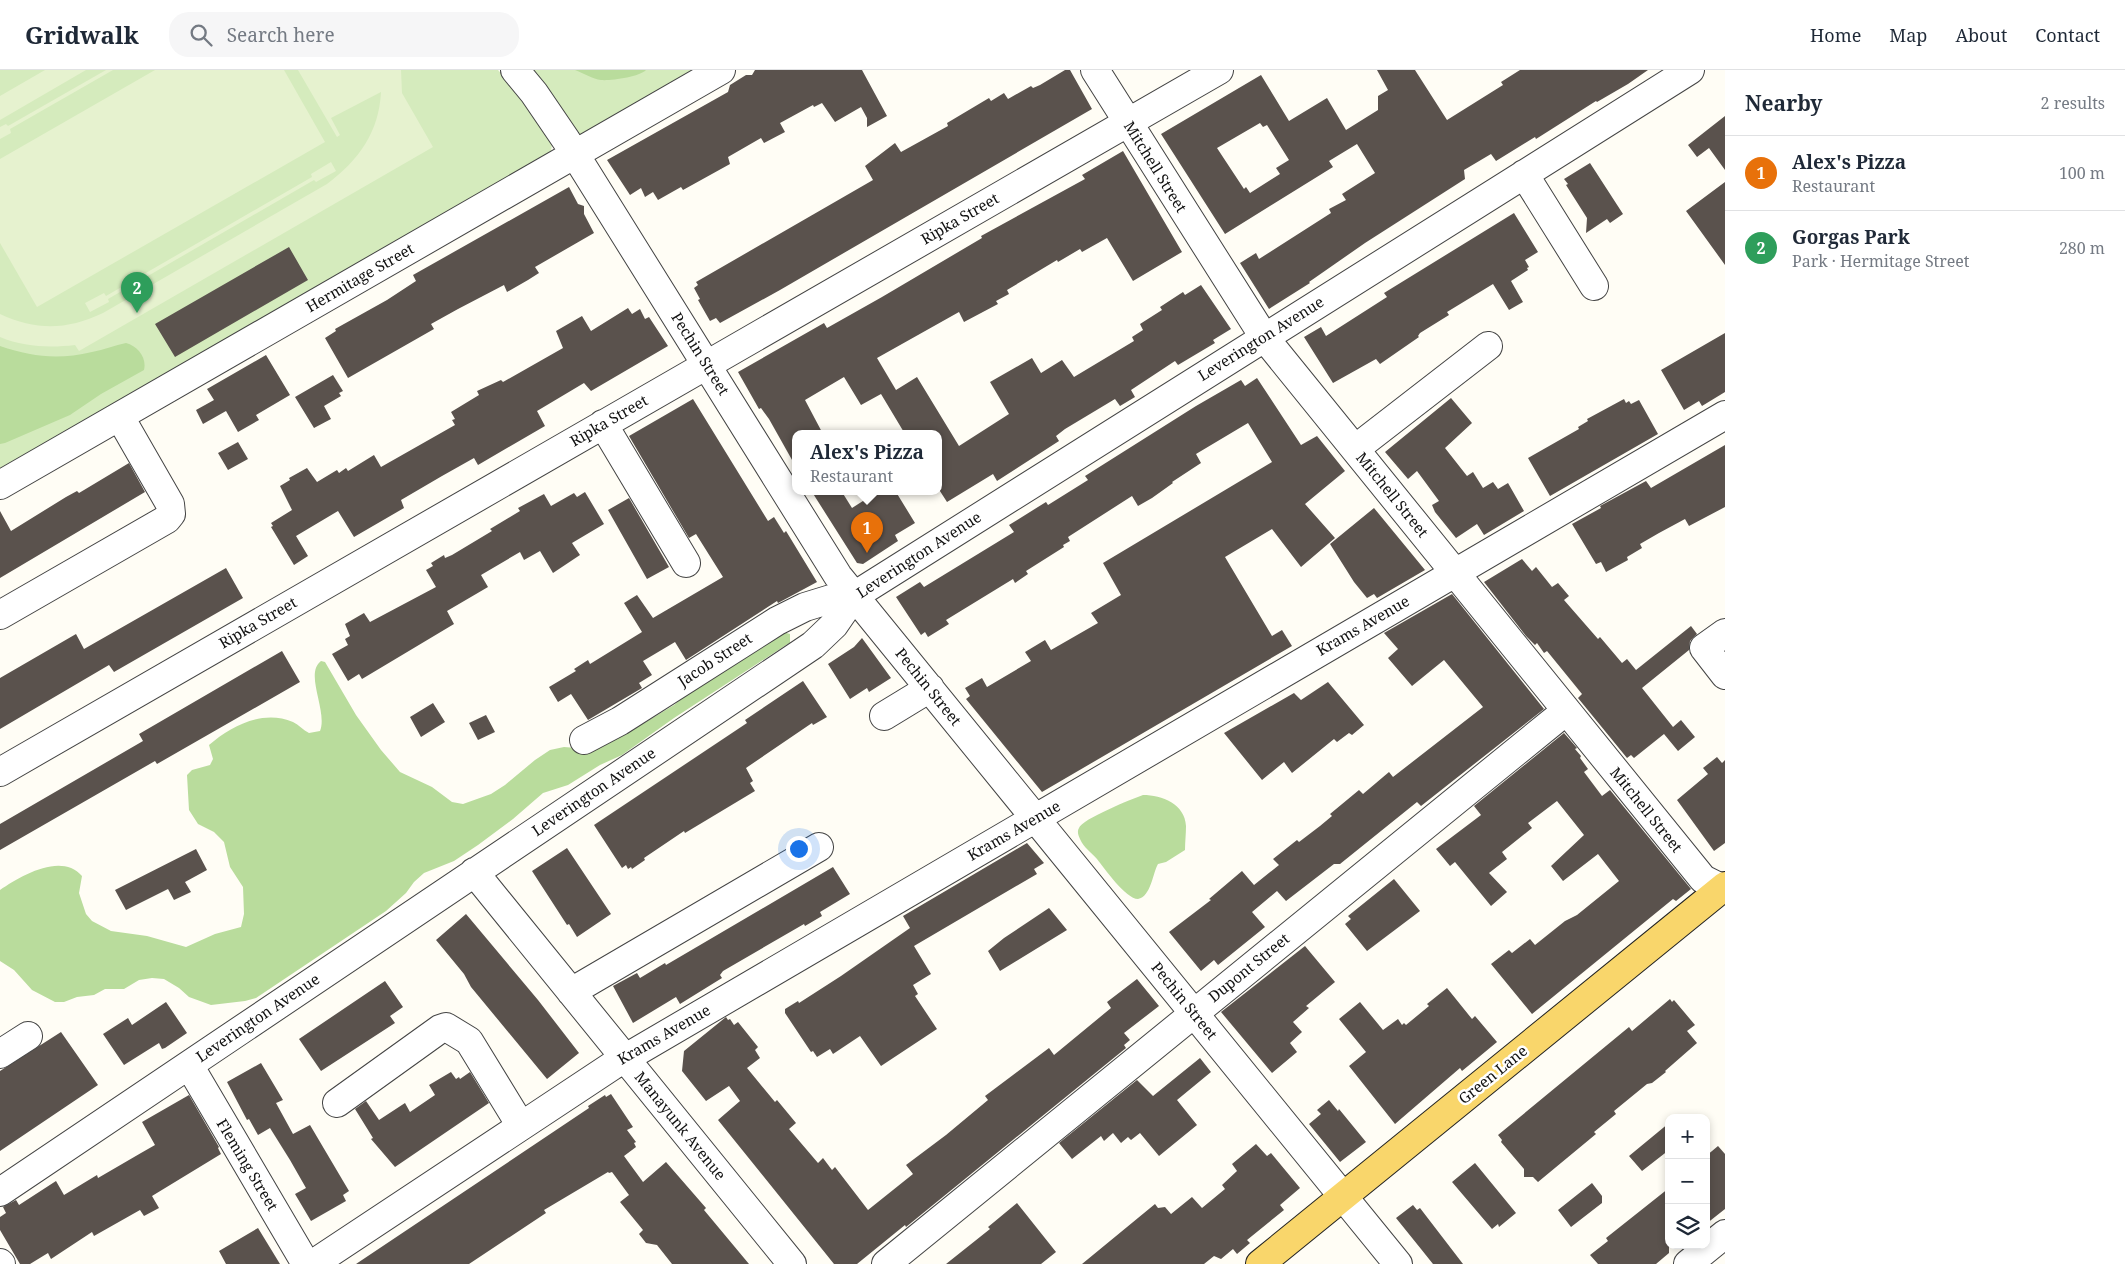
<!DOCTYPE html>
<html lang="en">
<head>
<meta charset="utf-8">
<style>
	:root { --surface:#fff; --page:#f6f6f7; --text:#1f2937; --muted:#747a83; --line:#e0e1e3; --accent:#c4262e }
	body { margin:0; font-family:"Noto Serif",serif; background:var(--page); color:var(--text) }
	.controls { position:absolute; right:15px; bottom:15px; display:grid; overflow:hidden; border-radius:10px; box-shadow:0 2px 8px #0003 }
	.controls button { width:45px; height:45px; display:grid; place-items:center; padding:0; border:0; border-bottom:1px solid var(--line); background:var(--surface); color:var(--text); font:25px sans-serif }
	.you { position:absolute; left:798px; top:778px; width:18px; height:18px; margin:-12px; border:4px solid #fff; border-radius:50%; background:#1a73e8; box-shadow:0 0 0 8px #1a73e833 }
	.badge { display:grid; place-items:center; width:32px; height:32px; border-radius:50%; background:var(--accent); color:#fff; font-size:16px; font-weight:700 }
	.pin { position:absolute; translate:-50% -41px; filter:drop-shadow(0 1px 2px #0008) }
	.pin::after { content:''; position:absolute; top:26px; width:18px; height:15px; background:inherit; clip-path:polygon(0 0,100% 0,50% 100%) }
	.popup { position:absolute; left:792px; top:360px; width:150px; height:65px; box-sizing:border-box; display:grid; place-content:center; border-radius:10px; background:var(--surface); filter:drop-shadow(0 1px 4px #0005); font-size:16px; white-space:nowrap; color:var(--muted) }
	.popup b { font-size:19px; color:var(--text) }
	.popup::after { content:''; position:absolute; left:50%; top:100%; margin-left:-10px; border:10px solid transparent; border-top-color:var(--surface) }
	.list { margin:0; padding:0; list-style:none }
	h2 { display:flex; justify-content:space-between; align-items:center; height:65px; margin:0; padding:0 20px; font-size:21px }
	h2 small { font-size:16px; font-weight:400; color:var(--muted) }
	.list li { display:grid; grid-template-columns:32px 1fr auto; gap:15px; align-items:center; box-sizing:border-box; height:75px; padding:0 20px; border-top:1px solid var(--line) }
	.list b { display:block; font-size:19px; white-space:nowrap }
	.list p { margin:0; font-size:16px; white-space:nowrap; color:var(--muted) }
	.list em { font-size:16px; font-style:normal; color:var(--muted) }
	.icon { flex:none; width:28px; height:28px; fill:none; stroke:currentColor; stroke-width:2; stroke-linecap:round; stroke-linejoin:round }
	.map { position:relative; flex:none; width:1725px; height:1194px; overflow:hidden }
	header { display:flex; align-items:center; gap:30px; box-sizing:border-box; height:70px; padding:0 25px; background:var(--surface); border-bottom:1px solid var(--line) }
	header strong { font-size:24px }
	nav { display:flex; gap:28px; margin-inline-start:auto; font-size:18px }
	.search { width:350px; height:45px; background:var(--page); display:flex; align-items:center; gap:12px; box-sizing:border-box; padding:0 18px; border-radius:20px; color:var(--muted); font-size:19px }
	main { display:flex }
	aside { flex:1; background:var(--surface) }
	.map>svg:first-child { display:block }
</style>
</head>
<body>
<header>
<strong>Gridwalk</strong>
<div class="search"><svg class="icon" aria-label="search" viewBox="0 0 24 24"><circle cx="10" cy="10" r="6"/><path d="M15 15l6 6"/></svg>Search here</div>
<nav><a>Home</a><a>Map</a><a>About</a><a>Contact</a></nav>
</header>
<main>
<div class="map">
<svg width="1725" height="1194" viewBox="0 0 1725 1194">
	<rect width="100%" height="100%" fill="#fffdf5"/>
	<!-- green -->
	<path fill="#d5ebbd" d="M0 0H498L518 22 552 74 551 82 0 402Z
		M526 0H697L585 64H579L574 61Z"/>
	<!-- forest -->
	<path fill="#b9dc9c" d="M575 0H646C639 7 610 11 601 10 593 9 583 3 575 0Z
		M126 273C138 276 147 288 144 300L101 324 70 345 5 373 0 374V276C33 287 58 290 92 282 104 280 115 275 126 273Z
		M783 562 790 564V573L786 575 674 648 622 685 600 695 568 715 543 723 513 749 478 775 454 791 424 803 414 812 406 823 386 841 256 928 245 931 211 935 189 927 179 918 164 909 152 908 139 910 124 919H105L94 925 77 927 64 932H55L32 920 14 900 0 891V820C21 806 61 782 82 806L79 823 86 844 92 851 111 861 147 866 186 877 215 864 241 857 244 844 243 817 230 797 224 772 214 762 198 754 189 740 187 705 192 700 210 695 213 689 209 675C231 656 263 639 293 652 299 655 303 660 309 663L320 661C328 641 304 604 321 591L325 592 356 645 381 680 400 702 432 717 452 732 463 734 491 724 505 715 535 690 550 680 564 677 589 679 634 659 674 635 689 622Z
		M1143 725C1162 725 1185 734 1186 756 1186 764 1185 772 1185 780L1166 792 1158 794C1153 802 1151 827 1138 829 1126 829 1104 798 1097 789 1091 782 1084 778 1080 769 1078 765 1077 761 1079 758 1082 749 1132 729 1143 725Z"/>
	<!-- pitch -->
	<path fill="#e6f2cf" d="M45 0H86L0 50V26Z
		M106 0H113L10 59 11 63 0 69V57L6 54 8 56Z
		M155 0H284L325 72 37 237 0 173V89Z
		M298 0H401L402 23 433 77 79 281 75 275C50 278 24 277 0 267V244C37 261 67 260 103 243L327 114C359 90 379 62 381 22L331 48 340 65 337 67Z
		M331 92 336 101 316 112 314 110 108 229 109 232 90 242 85 233 104 223 106 226 312 107 311 104Z"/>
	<!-- building -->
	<path fill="#5a524d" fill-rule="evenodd" d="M755 0H862L887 46 867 57V48L861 37 835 52 822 33 814 37 813 35 780 53 785 62 764 73 761 68 728 87 730 94 683 120 681 117 658 130 653 122 645 127 641 118 630 125 607 90 728 22 730 15 746 5H752Z
		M1065 0H1070L1092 39 780 220 720 253 716 248 710 251 698 230 700 229 694 218 698 215 696 212 873 110 865 96 895 73 901 82 948 56 947 53 989 28 991 31 1004 23 1008 29 1031 16 1033 18 1040 15Z
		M1377 0H1415L1447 50 1503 15 1501 12 1520 0H1648L1628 14 1597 32 1596 31 1536 69 1535 67 1496 91 1491 84 1464 100 1465 109 1365 173 1309 212 1310 213 1269 239 1240 193 1256 183 1259 189 1331 143 1329 139 1346 130 1342 124 1375 103 1357 74 1329 91 1333 97 1225 164 1161 64 1261 5 1289 51 1327 28 1346 60 1378 40V26L1388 20ZM1260 53 1263 57 1267 55 1289 90 1276 98 1280 104 1250 123 1246 117 1244 119 1217 78Z
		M1725 46V100L1709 78 1697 87 1688 75Z
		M1123 81 1182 182 1133 211 1107 168 1082 182 1080 179 1058 192 1057 190 1007 220 1009 224 996 231 998 234 964 252 959 242 877 288 896 320 917 307 959 376 1009 344 990 312 1032 288 1041 303 1062 290 1074 307 1134 271 1132 267 1143 260 1140 254 1162 240 1160 237 1183 222 1185 225 1201 215 1231 259 1213 270 1215 273 1178 295 1175 291 1131 320 1135 327 1120 336 1115 329 1065 359 1056 366 1059 371 997 411 993 404 947 432 938 418V364H905L881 324 861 335 844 307 805 330 823 364H796V397L769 349 761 338 759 339 738 302 824 253 827 258 882 227 982 168 981 166 1085 109 1082 105Z
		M1590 93 1623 144 1610 153 1607 149 1586 163 1587 148 1566 115 1568 114 1564 109Z
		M1725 112V195L1686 141Z
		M569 117 578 134 584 136V144L594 163 535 197 539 203 528 210 507 222 504 215 458 239 431 254 434 259 348 308 325 268 336 261 335 259 387 230 416 211 413 205Z
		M1514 143 1538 182 1525 190 1529 197 1527 198 1528 200 1511 211 1523 232 1509 240 1493 214 1447 242 1449 245 1420 263 1418 266 1419 267 1380 294 1376 289 1333 313 1304 267 1321 257 1326 266 1387 227 1384 223Z
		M289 177 308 210 175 287 155 254Z
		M628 238 632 244 640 239 645 249 649 247 668 276 591 321 584 313 537 341 545 356 478 395 474 388 442 406 401 430 404 438 354 467 338 441 296 466 308 486 294 495 271 457 273 456 271 453 292 440 280 416 290 410 289 408 307 398 317 412 337 400 339 403 346 398 348 401 374 385 381 397 455 355 452 350 455 349 451 342 479 325 477 321 501 310 503 312 563 278 556 261 582 246 591 261Z
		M1725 263V322L1702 336 1699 331 1684 340 1661 300Z
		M266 285 290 325 256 345 259 350 238 362 226 341 203 354 196 340 214 330 207 319Z
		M333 305 343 321 339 323 341 326 324 336 331 349 314 358 295 327Z
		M1257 308 1301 375 1317 366 1345 401 1305 434 1335 468 1301 497 1272 459 1225 487 1272 566 1282 560 1292 576 1042 722 966 629 970 626 965 618 982 608 987 617 1031 591 1025 582 1045 570 1051 580 1098 553 1091 543 1121 525 1103 493 1272 392 1248 353 1196 384 1201 393 1172 412 1173 413 1152 428 1138 436 1132 426 1068 467 1070 471 1063 475 1064 477 1026 501 1028 504 1015 513 1013 509 946 550 949 554 928 567 925 562 921 565 896 527 920 512 924 517 1014 462 1009 455 1046 432 1048 435 1088 410 1085 406 1196 336 1241 310 1245 316Z
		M1451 328 1472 353 1445 378 1467 406 1473 402 1483 418 1493 412 1498 419 1508 413 1524 441 1484 465 1477 454 1456 468 1435 442 1432 435 1439 431 1417 401 1408 409 1385 382Z
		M693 329 768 451 774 447 784 463 786 461 817 512 778 533 777 531 686 590 675 572 643 591 652 605 639 613 642 618 588 650 571 624 558 632 549 617 576 601 574 599 588 590 590 594 642 562 624 533 637 525 653 548 723 507 696 464 689 468 629 366Z
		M1624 329 1626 333 1629 331 1631 334 1639 330 1658 364 1550 426 1528 388 1579 359 1578 357 1588 351 1587 349Z
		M238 372 248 389 228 400 218 383Z
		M1725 375V437L1689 456 1685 449 1659 463 1640 474 1642 478 1627 487 1628 490 1606 502 1601 492 1596 494 1572 454 1601 438 1600 436 1646 411 1651 418Z
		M129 393 145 422 0 508V441L11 461 66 427 77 421 79 423Z
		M585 422 604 454 572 473 580 485 553 503 540 481 524 490 520 482 481 505 488 517 447 541 454 554 362 609 359 604 348 611 332 584 348 575 345 569 350 566 345 554 364 543 370 552 436 517 426 500 433 496 431 493 444 485 445 488 452 485 492 461 490 459 520 441 518 438 544 424 551 436 574 423 577 427Z
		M812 422H842L852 438 877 422H896L915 453 895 465 898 471 863 494 857 493Z
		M629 428 669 497 647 509 608 440Z
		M1374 438 1425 500 1377 528 1374 524 1367 528 1354 512 1330 474Z
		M1522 489 1532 501 1536 497 1552 517 1558 513 1569 526 1564 530 1598 569 1600 567 1622 593 1627 589 1636 600 1691 556 1697 564 1690 571 1689 580 1642 618 1673 657 1681 650 1695 667 1678 681 1664 664 1634 688 1631 685 1627 688 1578 628 1582 624 1569 608 1547 581 1544 583 1537 573 1535 575 1526 566 1484 512Z
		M226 498 243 528 114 602 109 595 0 659V608L76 564 84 579Z
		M1452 524 1544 639 1421 736 1417 732 1340 794H1334L1286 831 1277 821 1252 842 1265 857 1218 895 1214 890 1201 901 1169 862 1211 830 1209 829 1242 801 1254 815 1279 795 1273 789 1297 770 1299 772 1320 756 1332 746 1330 744 1359 720 1363 724 1389 702 1393 707 1483 637 1444 590 1412 616 1388 588 1398 579 1384 563Z
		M862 568 891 608 869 622 867 618 850 629 828 594 854 577Z
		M282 581 300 612 157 694 155 691 0 780V754L143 671 139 664Z
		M803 611 827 647 813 655 812 653 746 698 753 711 750 713 755 721 685 763 684 761 644 788 645 790 632 799 631 797 628 799 626 795 622 798 594 755 747 653 745 650Z
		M1328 612 1364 655 1352 665 1349 663 1337 672 1334 669 1292 703 1284 692 1262 710 1224 663 1294 623 1301 630Z
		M433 633 445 652 421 667 410 647Z
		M486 645 495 662 478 670 469 653Z
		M1564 663 1577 678 1575 679 1581 686 1580 688 1588 699 1584 702 1602 726 1610 720 1691 819 1676 831 1673 829 1532 944 1491 894 1509 880 1512 883 1530 869 1535 875 1565 851 1577 845 1619 811 1598 784 1563 811 1551 796 1584 765 1557 731 1528 753 1532 758 1502 782 1507 789 1489 803 1507 822 1491 836 1455 792 1450 796 1436 779 1481 745 1474 736Z
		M1717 687 1722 693 1725 690V773L1714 781 1677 730 1708 704 1703 698Z
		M1027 773 1044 793 1034 799 1037 804 914 876 931 904 913 915 918 924 915 926 937 959 881 996 860 966 833 984 830 979 817 987 813 981 811 982 785 943V939L798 931 799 933 841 906 910 858 903 846Z
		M567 778 611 844 577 867 569 854 567 855 532 801Z
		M196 779 207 800 185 812 191 822 174 830 168 819 126 840 115 820Z
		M833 797 850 824 820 842 822 846 805 856 804 854 723 901 720 905 722 908 680 934 676 927 633 953 613 916 637 903 640 908 665 893 666 895Z
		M1394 809 1420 841 1367 881 1345 854 1351 849 1348 846Z
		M1049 838 1067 860 1000 901 988 881 1004 868Z
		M466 844 538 930 579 983 547 1009 471 917 464 904 436 870Z
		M1305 876 1335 912 1306 936 1309 938 1293 952 1302 962 1290 973 1297 982 1272 1003 1221 942Z
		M1137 909 1159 936 1124 963 1130 970 1124 975 1126 978 906 1157 905 1155 857 1194H834L718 1050 740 1031 729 1016 706 1031 682 1001 684 981 726 947 728 950 730 949 734 955 738 952 758 977 755 980 760 988 747 998 775 1032 777 1030 796 1053 789 1059 818 1093 823 1088 832 1100 835 1097 868 1140 913 1104 906 1095 946 1065 988 1030 985 1026 1049 978 1054 985 1111 938 1107 932Z
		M385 911 403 937 390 946 395 953 321 1001 299 969Z
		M1447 918 1472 949 1475 946 1497 972 1462 1001 1460 998 1395 1054 1349 996 1366 982 1339 949 1360 932 1383 960 1398 949 1402 955 1404 953 1406 955 1429 936 1427 934Z
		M1670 929 1672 932 1674 930 1695 955 1687 961 1697 973 1665 1001 1666 1002 1652 1013 1647 1014 1614 1041 1616 1044 1594 1062 1596 1064 1538 1112 1533 1107H1524V1099L1501 1072 1502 1070 1498 1065 1629 957 1632 961Z
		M166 932 187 963 165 978 162 979 159 973 124 995 103 964 128 948 132 955Z
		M61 962 98 1015 0 1081V1001Z
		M1200 988 1211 1002 1177 1030 1197 1055 1159 1086 1140 1063 1131 1070 1128 1067 1121 1073 1113 1063 1104 1071 1101 1066 1072 1089 1059 1073 1137 1010 1153 1026Z
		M261 993 283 1030 276 1033 293 1064 310 1055 349 1121 343 1125 346 1131 311 1151 295 1124 306 1118 290 1090 270 1058 258 1065 249 1049 247 1050 227 1012Z
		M451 1002 456 1009 459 1007 460 1009 470 1002 489 1033 395 1097 371 1069 373 1068 355 1039 366 1031 379 1050 405 1033 410 1042 435 1025 429 1015Z
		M611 1024 633 1057 627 1060 636 1072 634 1073 636 1077 624 1086 643 1112 666 1092 706 1138 704 1140 749 1194H672L657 1175 646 1173 639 1164 643 1160 620 1132 629 1125 612 1102 609 1103 608 1102 544 1140 546 1143 469 1194H356L589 1038 588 1036 605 1025 606 1027Z
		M189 1025 219 1077 218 1078 221 1084 152 1126 159 1138 144 1146 140 1140 94 1166 92 1162 51 1189 48 1183 30 1194H20L0 1160V1147L6 1143 3 1137 16 1130 19 1135 56 1111 64 1125 97 1105 98 1108 141 1083 155 1075 142 1052Z
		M1329 1030 1338 1041 1339 1039 1366 1072 1340 1092 1309 1054 1321 1044 1317 1040Z
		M1669 1053V1080L1642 1101 1629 1086Z
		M1256 1074 1267 1086 1271 1083 1300 1118 1280 1135 1284 1140 1247 1170 1250 1173 1237 1184 1233 1179 1221 1189 1214 1186 1204 1194H1082L1155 1134 1158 1138 1165 1137 1171 1144 1192 1127 1202 1138 1225 1119 1222 1115 1237 1101 1232 1094Z
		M1718 1076 1725 1084V1139L1706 1154V1086Z
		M1475 1093 1516 1143 1499 1157 1498 1154 1492 1159 1452 1112Z
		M1592 1113 1602 1126V1133L1571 1157 1558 1140Z
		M1669 1118V1183L1656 1194H1598L1590 1185 1608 1171 1606 1168Z
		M1017 1133 1056 1182 1041 1194H946L990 1159 988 1157Z
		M1413 1135 1417 1140 1420 1138 1463 1194H1433L1421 1179 1396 1148Z
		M258 1158 280 1194H226L219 1181Z"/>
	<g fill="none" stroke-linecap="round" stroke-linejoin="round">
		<!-- minor casing -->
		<g stroke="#444" stroke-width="30">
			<path id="minor" d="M515 0 534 23 566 70 838 506 1398 1194
				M1095 0 1264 267 1703 809 1725 820
				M1524 104 1594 216
				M603 354 686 493
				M1355 379 1488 276
				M0 415 721 0
				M0 545 167 449 171 444 170 434 120 347
				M1725 563 1704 578 1725 605
				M884 646 930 618
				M584 670 620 651 777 551 805 537 831 529 854 526
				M0 702 1219 0
				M474 802 792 1194
				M571 922 819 777
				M0 984 28 966
				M189 995 306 1194
				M337 1033 440 959 446 957 469 971 521 1056
				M0 1122 813 575 834 555 854 526 1690 0
				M0 1193 1 1194
				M313 1194 612 996 1725 345
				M886 1194 1566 641
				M1688 1194 1725 1164"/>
		</g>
		<!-- major casing -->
		<g stroke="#222" stroke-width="30">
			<path id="major" d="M1260 1194 1725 816"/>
		</g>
		<!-- minor -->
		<use href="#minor" stroke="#fff" stroke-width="28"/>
		<!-- major -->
		<use href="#major" stroke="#f9d66b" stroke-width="28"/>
	</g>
	<g text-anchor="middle" stroke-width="5" stroke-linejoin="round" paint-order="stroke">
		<!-- street labels -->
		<g font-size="15" fill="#111" stroke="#fff">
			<text transform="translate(1155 97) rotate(58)" y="5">Mitchell Street</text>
			<text transform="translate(960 149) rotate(-30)" y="5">Ripka Street</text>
			<text transform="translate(360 208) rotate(-30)" y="5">Hermitage Street</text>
			<text transform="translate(1261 269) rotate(-32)" y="5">Leverington Avenue</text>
			<text transform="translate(700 284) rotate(58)" y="5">Pechin Street</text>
			<text transform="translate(609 351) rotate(-30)" y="5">Ripka Street</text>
			<text transform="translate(1392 425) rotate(51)" y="5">Mitchell Street</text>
			<text transform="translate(919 485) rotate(-33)" y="5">Leverington Avenue</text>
			<text transform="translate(258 553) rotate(-30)" y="5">Ripka Street</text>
			<text transform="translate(1363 556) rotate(-30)" y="5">Krams Avenue</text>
			<text transform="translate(715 590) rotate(-33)" y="5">Jacob Street</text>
			<text transform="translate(928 617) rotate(51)" y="5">Pechin Street</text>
			<text transform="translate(594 722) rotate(-34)" y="5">Leverington Avenue</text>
			<text transform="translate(1646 740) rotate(51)" y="5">Mitchell Street</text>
			<text transform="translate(1014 761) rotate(-30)" y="5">Krams Avenue</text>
			<text transform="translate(1249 898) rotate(-39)" y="5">Dupont Street</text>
			<text transform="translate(1184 931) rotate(51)" y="5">Pechin Street</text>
			<text transform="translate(258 948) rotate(-34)" y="5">Leverington Avenue</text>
			<text transform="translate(664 965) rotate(-30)" y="5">Krams Avenue</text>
			<text transform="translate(1493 1005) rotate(-39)" y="5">Green Lane</text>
			<text transform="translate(680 1056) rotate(51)" y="5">Manayunk Avenue</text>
			<text transform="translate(247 1095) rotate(59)" y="5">Fleming Street</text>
		</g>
	</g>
</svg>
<div class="controls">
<button>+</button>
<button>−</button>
<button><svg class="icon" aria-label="layers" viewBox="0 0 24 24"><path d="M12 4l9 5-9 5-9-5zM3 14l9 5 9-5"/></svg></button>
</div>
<div class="you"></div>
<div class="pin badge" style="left:867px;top:483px;background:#e8710a">1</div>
<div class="popup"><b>Alex's Pizza</b>Restaurant</div>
<div class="pin badge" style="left:137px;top:243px;background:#2e9e5b">2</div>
</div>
<aside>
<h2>Nearby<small>2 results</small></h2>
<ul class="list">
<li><span class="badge" style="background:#e8710a">1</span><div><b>Alex's Pizza</b><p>Restaurant</p></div><em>100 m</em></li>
<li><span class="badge" style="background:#2e9e5b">2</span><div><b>Gorgas Park</b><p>Park · Hermitage Street</p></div><em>280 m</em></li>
</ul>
</aside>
</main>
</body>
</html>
